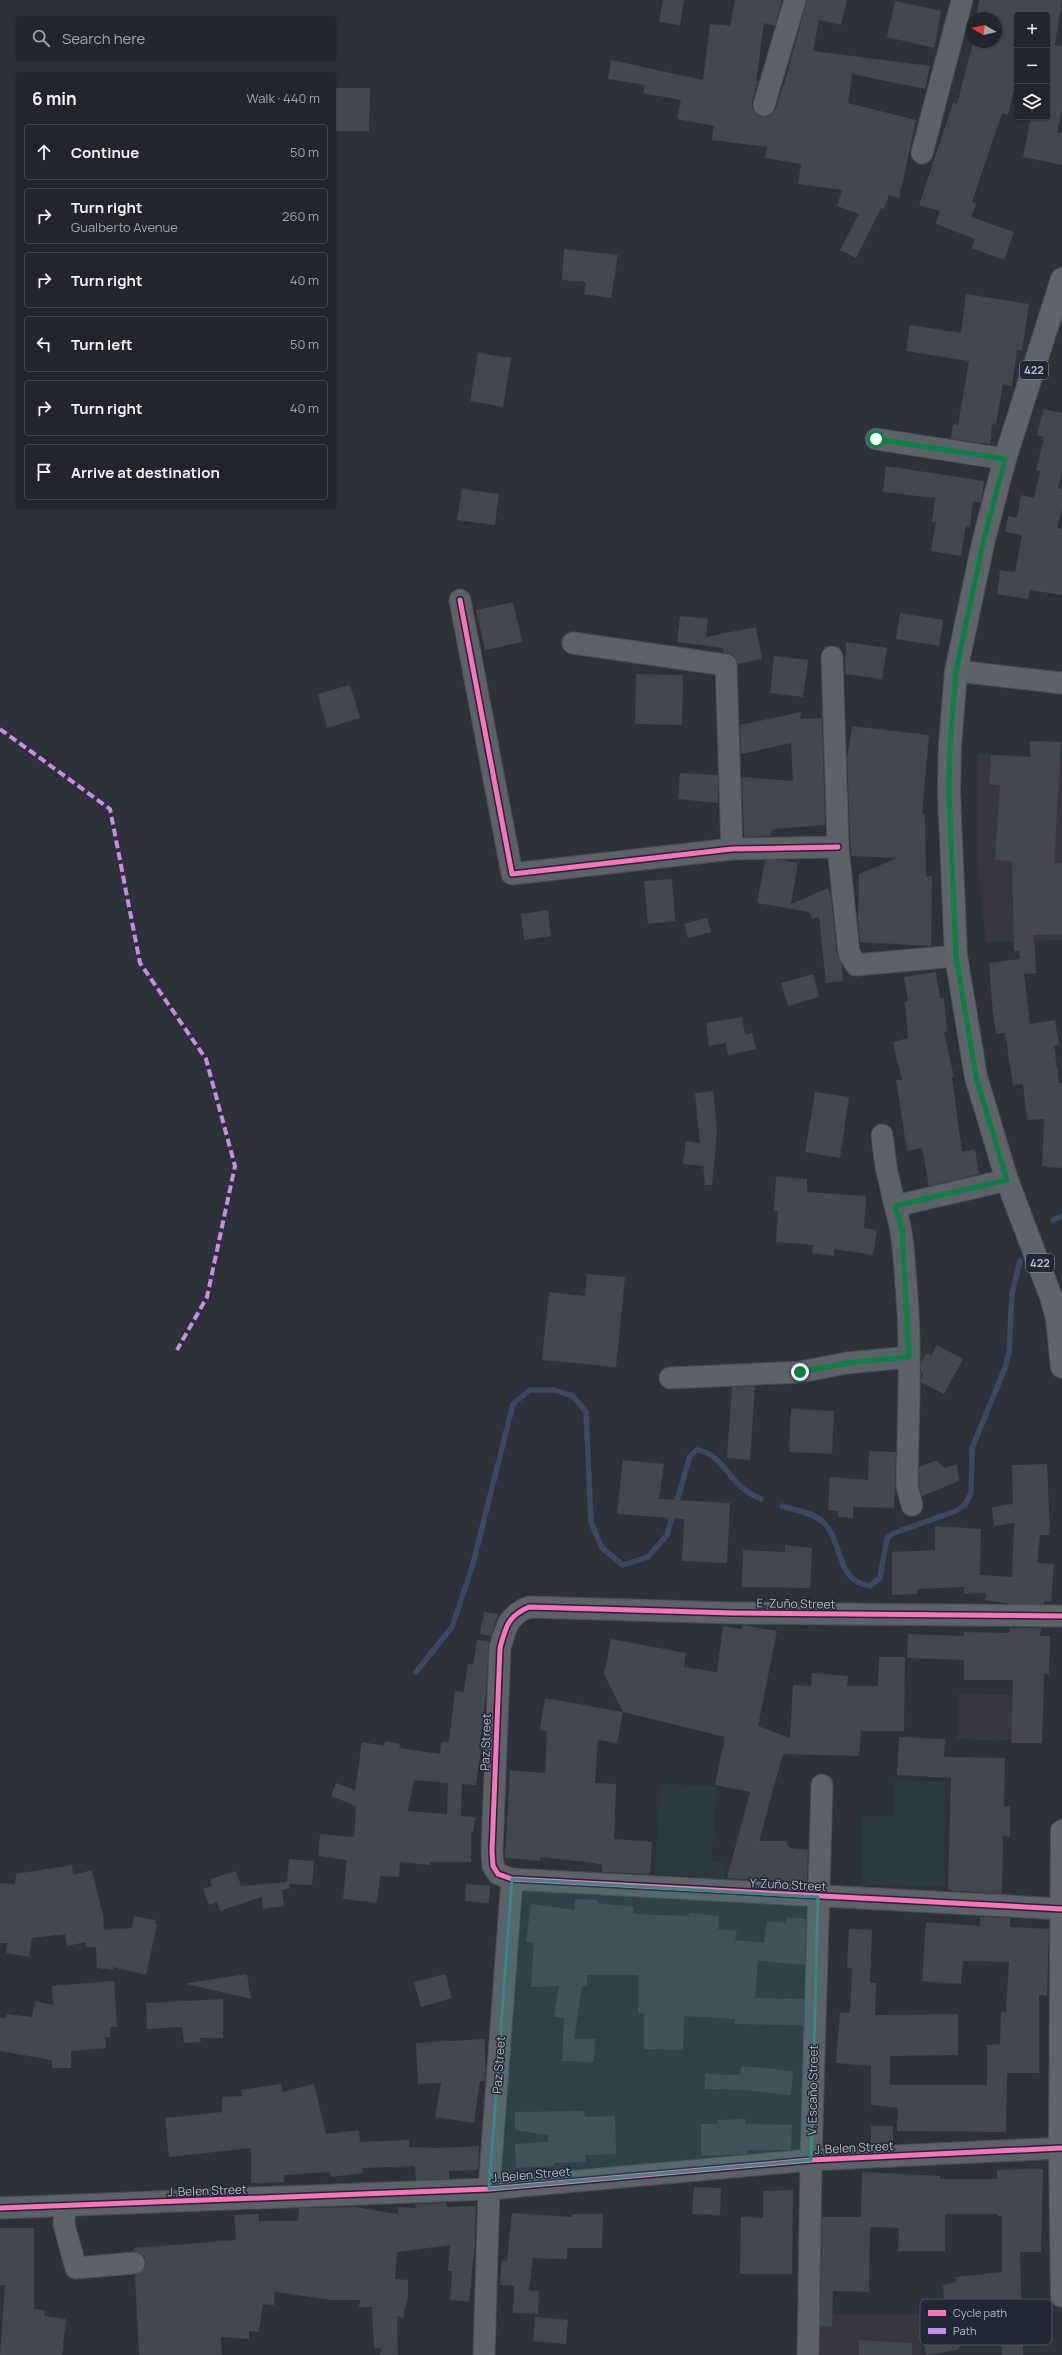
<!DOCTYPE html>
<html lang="en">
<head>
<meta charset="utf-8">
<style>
	:root { --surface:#22252c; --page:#2a2d34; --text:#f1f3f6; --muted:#a2a5a9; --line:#3f4248 }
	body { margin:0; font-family:Manrope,sans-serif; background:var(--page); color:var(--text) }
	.controls { position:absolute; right:12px; top:12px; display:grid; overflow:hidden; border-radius:4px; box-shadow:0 1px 3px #0004 }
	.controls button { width:36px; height:36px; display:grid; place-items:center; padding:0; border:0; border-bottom:1px solid var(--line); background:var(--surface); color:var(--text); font:20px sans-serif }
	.compass { position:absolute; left:966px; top:12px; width:36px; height:36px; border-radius:50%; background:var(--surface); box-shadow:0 1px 3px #0004; rotate:279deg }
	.stop { position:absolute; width:12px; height:12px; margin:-9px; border:3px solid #0b8043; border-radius:50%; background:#fff }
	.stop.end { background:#0b8043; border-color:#fff; box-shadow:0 1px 4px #0008 }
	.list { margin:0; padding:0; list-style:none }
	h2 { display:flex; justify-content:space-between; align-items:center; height:52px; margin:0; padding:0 16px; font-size:17px }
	h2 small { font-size:13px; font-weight:400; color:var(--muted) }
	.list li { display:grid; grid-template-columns:26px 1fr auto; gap:12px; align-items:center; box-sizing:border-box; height:56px; margin:0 8px 8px; padding:0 8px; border:1px solid var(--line); border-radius:4px }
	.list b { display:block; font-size:15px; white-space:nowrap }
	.list p { margin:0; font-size:13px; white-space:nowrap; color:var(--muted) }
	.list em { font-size:13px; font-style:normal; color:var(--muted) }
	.icon { flex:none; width:22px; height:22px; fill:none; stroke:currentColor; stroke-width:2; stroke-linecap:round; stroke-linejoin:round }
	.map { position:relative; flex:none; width:1062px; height:2355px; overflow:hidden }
	.search { position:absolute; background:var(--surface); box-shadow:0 1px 3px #0004; left:16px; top:16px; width:320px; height:44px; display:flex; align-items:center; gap:10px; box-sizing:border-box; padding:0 14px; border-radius:4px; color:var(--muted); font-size:15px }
	.panel { position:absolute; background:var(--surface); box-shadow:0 1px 3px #0004; left:16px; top:72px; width:320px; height:436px; border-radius:4px }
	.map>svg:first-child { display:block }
</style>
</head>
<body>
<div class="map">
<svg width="1062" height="2355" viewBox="0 0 1062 2355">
	<rect width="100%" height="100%" fill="#2d313a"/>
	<!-- medical -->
	<path fill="#393643" d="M977 754 1062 757V940L986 942 977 864Z
		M958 1694 1012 1695 1011 1741 957 1739Z
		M819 2314H918L923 2355H819Z"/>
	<!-- green -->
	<path fill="#2a3a3f" d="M894 1781H945V1886L861 1885V1816H894Z
		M661 1783 717 1787 711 1862 725 1863 724 1885 702 1884V1877L654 1874Z"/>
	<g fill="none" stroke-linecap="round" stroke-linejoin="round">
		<!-- stream -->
		<path stroke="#3d4963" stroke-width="5.5" d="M1053 1220 1062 1216
			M782 1506C794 1510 811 1512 822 1521 844 1540 834 1581 870 1586L880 1578 887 1538 894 1533 956 1511 965 1505 971 1493 972 1448 1005 1368 1009 1352 1012 1294 1020 1261
			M416 1672 452 1627 473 1564 513 1404 530 1390H554L573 1396 586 1412 591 1522 602 1548 623 1565 648 1557 667 1535 690 1456 697 1450C717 1453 724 1469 737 1483 744 1491 752 1495 761 1499"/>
	</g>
	<!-- building -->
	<path fill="#44474f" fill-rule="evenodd" d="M663 0H684L680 25 659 22Z
		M735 0H782L775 26 764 23 756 81H758L752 102V108L760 116 767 117 776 108 783 85H784L807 0H847L841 25 819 20 813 51 930 66 925 89 852 74 848 103 916 120 899 198 889 195 884 209 881 208 856 258 840 250 859 214 837 206 842 190 798 184 801 164 765 158 767 147 712 140 714 126 677 119 681 100 643 93 645 85 608 79 611 60 703 80 710 24 730 26Z
		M979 0H1062L1055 45 1062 46V111L1057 132 1062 133V165L1023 157 1031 117H1047V15H1017V78L1008 115 1002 113 972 202 976 204 971 217 1014 232 1004 260 972 248 975 239 936 224 940 211 919 205 953 103 957 104 973 42H996V18H976Z
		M895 1 941 11 934 48 887 37Z
		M334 88H370L369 131H334Z
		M564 249 618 255 611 298 584 294 586 282 562 280Z
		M966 294 1029 304 1022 351 1017 350 1012 386 1003 384 996 425 992 424 990 444 951 439 953 424 958 425 969 361 906 351 910 325 961 333Z
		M478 353 511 358 503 407 470 401Z
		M1043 409 1062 413V473L1058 488 1062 489V509L1057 528 1062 529V595L1030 590 1028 599 997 594 1000 570 1015 572 1022 535 1005 532 1008 516 1017 518 1021 495 1034 498 1040 471 1036 470 1044 437 1037 435Z
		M886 466 984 481 981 503 973 501 970 527 966 526 961 556 931 551 936 522H932L935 498 883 492Z
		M462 489 499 494 495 525 457 520Z
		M513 602 522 642 485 650 476 610Z
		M900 613 943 620 939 646 896 639Z
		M680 616 708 619 706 637 756 627 762 659 738 664 733 655 724 653 723 648 677 642Z
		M846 642 887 648 882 679 845 674Z
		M774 656 808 660 803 697 770 693Z
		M636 674 683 675 682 725 635 724Z
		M350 685 360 718 327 728 318 694Z
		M801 712 800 719 822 718 825 825 772 829 771 836 744 837 742 777 793 781 791 743 741 754 740 725Z
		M852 726 929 735 922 814H925L926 877 932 876 931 946 860 942 858 919 859 874 897 858 851 856 847 758Z
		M1030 741 1061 742 1054 864 1062 863V934L1034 935 1036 973 1024 974 1030 1024 1055 1020 1059 1045 1054 1046 1059 1083H1062V1168L1042 1166 1044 1119 1027 1120 1023 1084 1013 1085 1005 1033 996 1034 992 1002 989 963 1020 959 1019 951H1014L1012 861 995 860 1000 785 989 784 991 755 1030 757Z
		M680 773 718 775V803L678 799Z
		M765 860H781L798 863 791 904 828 888 831 896 837 954 842 964 843 981 826 983 819 916 812 919 809 912 757 903Z
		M672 879 675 921 648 924 644 881Z
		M548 910 551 936 524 940 521 914Z
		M707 918 711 932 688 938 684 924Z
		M936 972 940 998H944L947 1031 944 1032 954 1077H952L962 1152 975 1149 979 1174 929 1186 922 1148 907 1151 896 1080H902L893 1042 908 1038 905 1002 908 1001 904 977Z
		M813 974 819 997 788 1006 781 983Z
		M742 1017 745 1035 752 1033 756 1049 728 1055 726 1043 709 1046 706 1023Z
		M713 1091 717 1131 712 1185H705L703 1166 683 1164 686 1141 700 1143 695 1093Z
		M815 1092 849 1097 840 1158 805 1152Z
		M776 1177 807 1179V1192L866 1196 864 1228 877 1230 873 1255 834 1249V1256L812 1253 813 1245 776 1242 778 1211H774Z
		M587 1274 625 1277 616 1367 542 1360 549 1292 585 1296Z
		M937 1345 963 1359 944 1394 921 1382 923 1373 921 1372V1364L926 1353 931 1356Z
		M755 1386 750 1460 727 1458 732 1387Z
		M791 1409 834 1411 832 1454 789 1452Z
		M869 1451 896 1452 894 1508 853 1507V1518L838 1517V1511L828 1510 830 1477 868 1480Z
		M623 1460 664 1464 659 1499 730 1503 727 1563 682 1561 684 1519 617 1514Z
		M937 1460 944 1468 957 1464 959 1481 922 1496 919 1485V1467Z
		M1047 1464 1050 1535H1040L1037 1563 1054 1564 1051 1602 1044 1601V1604H1012L985 1600 986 1593 964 1594V1587L917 1589V1594L892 1595V1552L935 1550V1526L981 1529 980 1575 1012 1577 1014 1523 994 1526 992 1507 1013 1504 1012 1465Z
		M785 1545 812 1548 810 1588 742 1587 743 1550 785 1552Z
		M484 1612 498 1614 491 1636 480 1634Z
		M742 1625 777 1631 758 1726 790 1738 793 1685 811 1686 812 1673 848 1676 847 1686H878L879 1657H905L904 1731H861L859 1756 783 1754 759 1841H786L790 1848 808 1850 807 1882 727 1878 750 1792 715 1785 725 1737 623 1712 604 1674 611 1639 686 1653 684 1667 717 1672 723 1626 742 1629Z
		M1010 1628H1041L1040 1636H1050L1049 1674H1044L1042 1743H1011L1013 1680H964V1660L907 1658 908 1634 964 1636V1632L1009 1633Z
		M477 1640 489 1641 486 1693 479 1749H481L476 1785 462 1784 461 1816 475 1817 473 1832H471V1862H430V1865L400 1862 399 1877 380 1876 377 1903 343 1899 347 1860 318 1856 320 1834 354 1837 356 1806 331 1796 336 1783 355 1790 362 1742 384 1746 385 1741 400 1744 399 1748 440 1754 441 1742H449L455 1691 464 1692 468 1664 473 1665ZM414 1780 448 1783 447 1814 408 1811Z
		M545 1698 623 1712 617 1743 598 1740 595 1783 616 1784 614 1839 652 1842 650 1874 602 1872V1865L594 1863 540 1857V1861L505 1858 510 1770 545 1773 547 1731 540 1730Z
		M899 1737 945 1739 944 1757 1005 1758 1004 1806 1010 1807V1837L1003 1836 1002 1894 948 1890 951 1778 897 1775Z
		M289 1859 314 1861 312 1885 289 1884 290 1888 282 1890 284 1906 263 1909 262 1897 220 1911 217 1902 209 1905 203 1889 212 1886 210 1879 236 1871 241 1886 287 1882Z
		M72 1865 73 1875 92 1870 103 1915 104 1930 132 1928 134 1916 156 1920 155 1924H157L146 1975 113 1967V1970L97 1968 96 1947H86V1942L67 1946 65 1934 32 1938 29 1957 6 1953 7 1943H0V1883L15 1884 16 1874Z
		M466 1884 490 1886 489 1903 465 1901Z
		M575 1899 598 1900V1903L634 1907 633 1914 689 1916V1913L719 1916 718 1929 737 1931 735 1940 764 1943 767 1921 786 1923V1917L806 1919 805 1965 758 1961 755 1998 804 1999 803 2025 735 2024V2019L684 2016 683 2050 644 2049V2013H638V1975H587V1986H582L574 2039H595L594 2062 562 2061 564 2018 554 2017 559 1986 531 1987 534 1943 526 1942 531 1904 575 1910Z
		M980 1917 1010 1918V1927L1049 1929 1047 1996 1039 1995V2073H1007L1006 2132 897 2131 898 2108 871 2105V2066L836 2063 840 2012 850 2013 852 1968H847L849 1929 872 1930 870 1983H876L875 2015 958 2014V2055L890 2056V2085H987V2045L1000 2044 1001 2012H1006L1009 1962 963 1961 961 1984 922 1981 926 1922 980 1926Z
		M247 1974 251 1999 187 1984V1983Z
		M445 1974 452 1998 421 2007 414 1982Z
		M114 1981 117 2027H110V2037H105L106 2048 71 2051V2068H52V2060L0 2051V2018H6L7 2014 32 2017 35 2001 53 2005 52 1986Z
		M223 1999V2038H200L201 2042 184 2043 182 2027 147 2029 146 2003Z
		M485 2039V2081H480L474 2123 435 2117 441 2083 418 2084 416 2043Z
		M742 2066 793 2071 791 2095 744 2090 705 2089V2074L740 2075Z
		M281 2084 283 2092 314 2084 326 2134 359 2130 360 2142 409 2140V2147L437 2148 479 2146 478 2170 449 2171V2179L416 2180 415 2166 363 2168V2173L331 2177 330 2172 284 2175V2182L251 2183V2148L169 2157 165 2118 222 2112V2097L242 2096 241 2090Z
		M584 2111 585 2117 615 2116 616 2154 585 2155 586 2162 554 2163V2166L516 2168 515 2144 548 2142V2135L515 2130V2112Z
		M745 2119V2124L792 2125 791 2150H747V2154L701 2156V2124H718L717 2120Z
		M871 2126H893V2142L871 2143Z
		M1043 2169 1041 2252H1020L1023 2355H1002L1001 2338 962 2344 958 2350 926 2355 921 2325 944 2304 943 2285 957 2282 956 2277 1002 2272V2216H998V2214H945V2251H898L899 2228 870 2227 869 2292 833 2291 832 2326H820L822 2217H861L862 2172 940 2176V2179H997V2170Z
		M694 2187 721 2188 720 2215 692 2214Z
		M793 2190 792 2274H740L741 2217 763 2218V2191Z
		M447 2203V2207L476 2206 475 2243 469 2302 450 2300 452 2271H448L450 2245 397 2252 395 2279 408 2280V2297L403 2318 397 2316 398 2355H380L381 2348H374L372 2307H359L360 2300H332L275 2292 274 2305 263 2304 259 2332 249 2331V2339L221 2337 222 2355H139L135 2275 145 2268 146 2262 144 2256 134 2251V2248L236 2240 234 2215 259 2214V2221H298L299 2208 355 2207 398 2214V2207L416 2208 415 2204Z
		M512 2213 572 2217V2214H603L602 2248H567V2259L533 2258 529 2290 539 2291 538 2314 513 2313 514 2286 500 2285 502 2260 507 2261Z
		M0 2228H34V2309L45 2310 44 2316 66 2319 62 2355H0L5 2285H0Z
		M535 2317 568 2320 566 2344 533 2341Z
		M859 2340 912 2343V2355H859Z"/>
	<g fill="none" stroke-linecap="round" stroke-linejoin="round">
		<!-- minor casing -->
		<g stroke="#494c53" stroke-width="23">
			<path id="minor" d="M764 105 795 0
				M922 153 962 0
				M876 439 1005 459
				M460 600 512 874 732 849 838 847
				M573 643 726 665 732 849
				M832 657 838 847 849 953 856 965 956 956
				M956 671 1062 683
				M882 1135 886 1167 895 1206 1007 1180
				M895 1206C903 1232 904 1257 906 1284 912 1351 908 1418 907 1486L912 1505
				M670 1378 800 1372 847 1363 909 1357
				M1062 1616 733 1613 529 1607C508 1616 506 1626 500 1648L492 1851 493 1866 498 1874 512 1879 1062 1909
				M65 2207 64 2225 76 2268 134 2263
				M0 2208 489 2189 811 2160 1062 2148
				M484 2355 489 2189 512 1879
				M808 2355 811 2160 822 1785"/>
		</g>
		<!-- major casing -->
		<g stroke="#4b4e57" stroke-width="24">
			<path id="major" d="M1062 279 1005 459 984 539 956 671 950 745 949 793 956 956 976 1077 1007 1180 1051 1297 1057 1317 1062 1367
				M1062 1831 1060 2149 1062 2296"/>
		</g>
		<!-- minor -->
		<use href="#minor" stroke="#5d6168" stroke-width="21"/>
		<!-- major -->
		<use href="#major" stroke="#5f636a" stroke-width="22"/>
		<!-- quiet -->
		<path stroke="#ca8be6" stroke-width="4" stroke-dasharray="8 4" stroke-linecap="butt" d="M0 729 110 809 140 963 206 1059 235 1166 207 1297 177 1350"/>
		<!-- cycleway casing -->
		<g stroke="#202735" stroke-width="8">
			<path id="cycleway" d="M460 600 512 874 732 849 838 847
				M1062 1616 733 1613 529 1607C508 1616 506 1626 500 1648L492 1851 493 1866 498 1874 512 1879 1062 1909
				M0 2208 489 2189 811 2160 1062 2148"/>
		</g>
		<!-- cycleway -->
		<use href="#cycleway" stroke="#fb73b8" stroke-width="5"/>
	</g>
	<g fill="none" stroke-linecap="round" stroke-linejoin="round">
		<!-- route -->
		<path stroke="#0b8043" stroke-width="5" d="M800 1372 847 1363 909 1357 902 1229 895 1206 1007 1180 976 1077 956 956 949 793 950 745 956 671 984 539 1005 459 876 439"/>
	</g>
	<!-- marked area -->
	<path fill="#398885" fill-opacity="0.2" stroke="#398885" stroke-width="3" stroke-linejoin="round" d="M512 1879 818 1897 811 2160 489 2189Z"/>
	<g text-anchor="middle" stroke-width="3" stroke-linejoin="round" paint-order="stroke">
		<!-- shield labels -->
		<g fill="#202735" stroke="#8a909d" stroke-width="1">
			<rect x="1020" y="361" width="28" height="18" rx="3"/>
			<rect x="1026" y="1254" width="28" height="18" rx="3"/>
		</g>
		<g font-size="11" font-weight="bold" fill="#b8bdca">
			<text x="1034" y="374">422</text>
			<text x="1040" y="1267">422</text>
		</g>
		<!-- street labels -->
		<g font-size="12" fill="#b8bdca" stroke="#202735">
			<text transform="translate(796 1604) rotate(1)" y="4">E. Zuño Street</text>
			<text transform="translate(486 1742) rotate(-88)" y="4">Paz Street</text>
			<text transform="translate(788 1885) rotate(3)" y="4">Y. Zuño Street</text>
			<text transform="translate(499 2065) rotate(-86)" y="4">Paz Street</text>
			<text transform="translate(813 2090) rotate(-89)" y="4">V. Escaño Street</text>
			<text transform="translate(854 2148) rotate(-3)" y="4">J. Belen Street</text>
			<text transform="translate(531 2175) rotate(-5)" y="4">J. Belen Street</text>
			<text transform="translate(207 2191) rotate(-2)" y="4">J. Belen Street</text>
		</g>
	</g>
	<!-- legend -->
	<rect x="920" y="2299" width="132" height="46" rx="6" fill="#202735" stroke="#4e5462" stroke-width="1"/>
	<rect x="928" y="2310" width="18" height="6" fill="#fb73b8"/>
	<rect x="928" y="2328" width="18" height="6" fill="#ca8be6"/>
	<g font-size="11" fill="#b8bdca">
		<text x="953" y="2317">Cycle path</text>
		<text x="953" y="2335">Path</text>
	</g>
</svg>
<div class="controls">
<button>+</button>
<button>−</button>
<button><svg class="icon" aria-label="layers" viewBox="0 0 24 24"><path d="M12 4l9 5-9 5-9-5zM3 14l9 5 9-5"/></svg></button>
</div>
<svg class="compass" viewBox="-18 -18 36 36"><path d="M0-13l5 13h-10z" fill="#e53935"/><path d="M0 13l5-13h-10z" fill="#a2a5a9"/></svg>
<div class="stop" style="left:876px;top:439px"></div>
<div class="stop end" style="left:800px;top:1372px"></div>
<div class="search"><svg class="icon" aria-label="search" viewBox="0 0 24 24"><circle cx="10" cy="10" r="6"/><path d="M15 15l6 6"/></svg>Search here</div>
<section class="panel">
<h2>6 min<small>Walk · 440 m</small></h2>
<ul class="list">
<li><svg class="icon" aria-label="ahead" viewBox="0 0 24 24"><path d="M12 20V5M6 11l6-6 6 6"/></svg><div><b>Continue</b></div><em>50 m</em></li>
<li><svg class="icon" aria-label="right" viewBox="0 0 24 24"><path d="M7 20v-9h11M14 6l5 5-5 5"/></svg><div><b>Turn right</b><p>Gualberto Avenue</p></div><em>260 m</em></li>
<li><svg class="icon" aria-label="right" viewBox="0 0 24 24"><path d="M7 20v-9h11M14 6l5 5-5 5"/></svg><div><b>Turn right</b></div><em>40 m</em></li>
<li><svg class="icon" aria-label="left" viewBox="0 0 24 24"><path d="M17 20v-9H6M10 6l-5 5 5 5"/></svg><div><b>Turn left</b></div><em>50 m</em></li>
<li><svg class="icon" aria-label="right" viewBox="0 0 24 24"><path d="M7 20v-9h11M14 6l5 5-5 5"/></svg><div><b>Turn right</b></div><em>40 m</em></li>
<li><svg class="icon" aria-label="arrive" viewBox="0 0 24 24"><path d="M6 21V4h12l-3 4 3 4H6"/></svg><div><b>Arrive at destination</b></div></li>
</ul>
</section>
</div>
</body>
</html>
